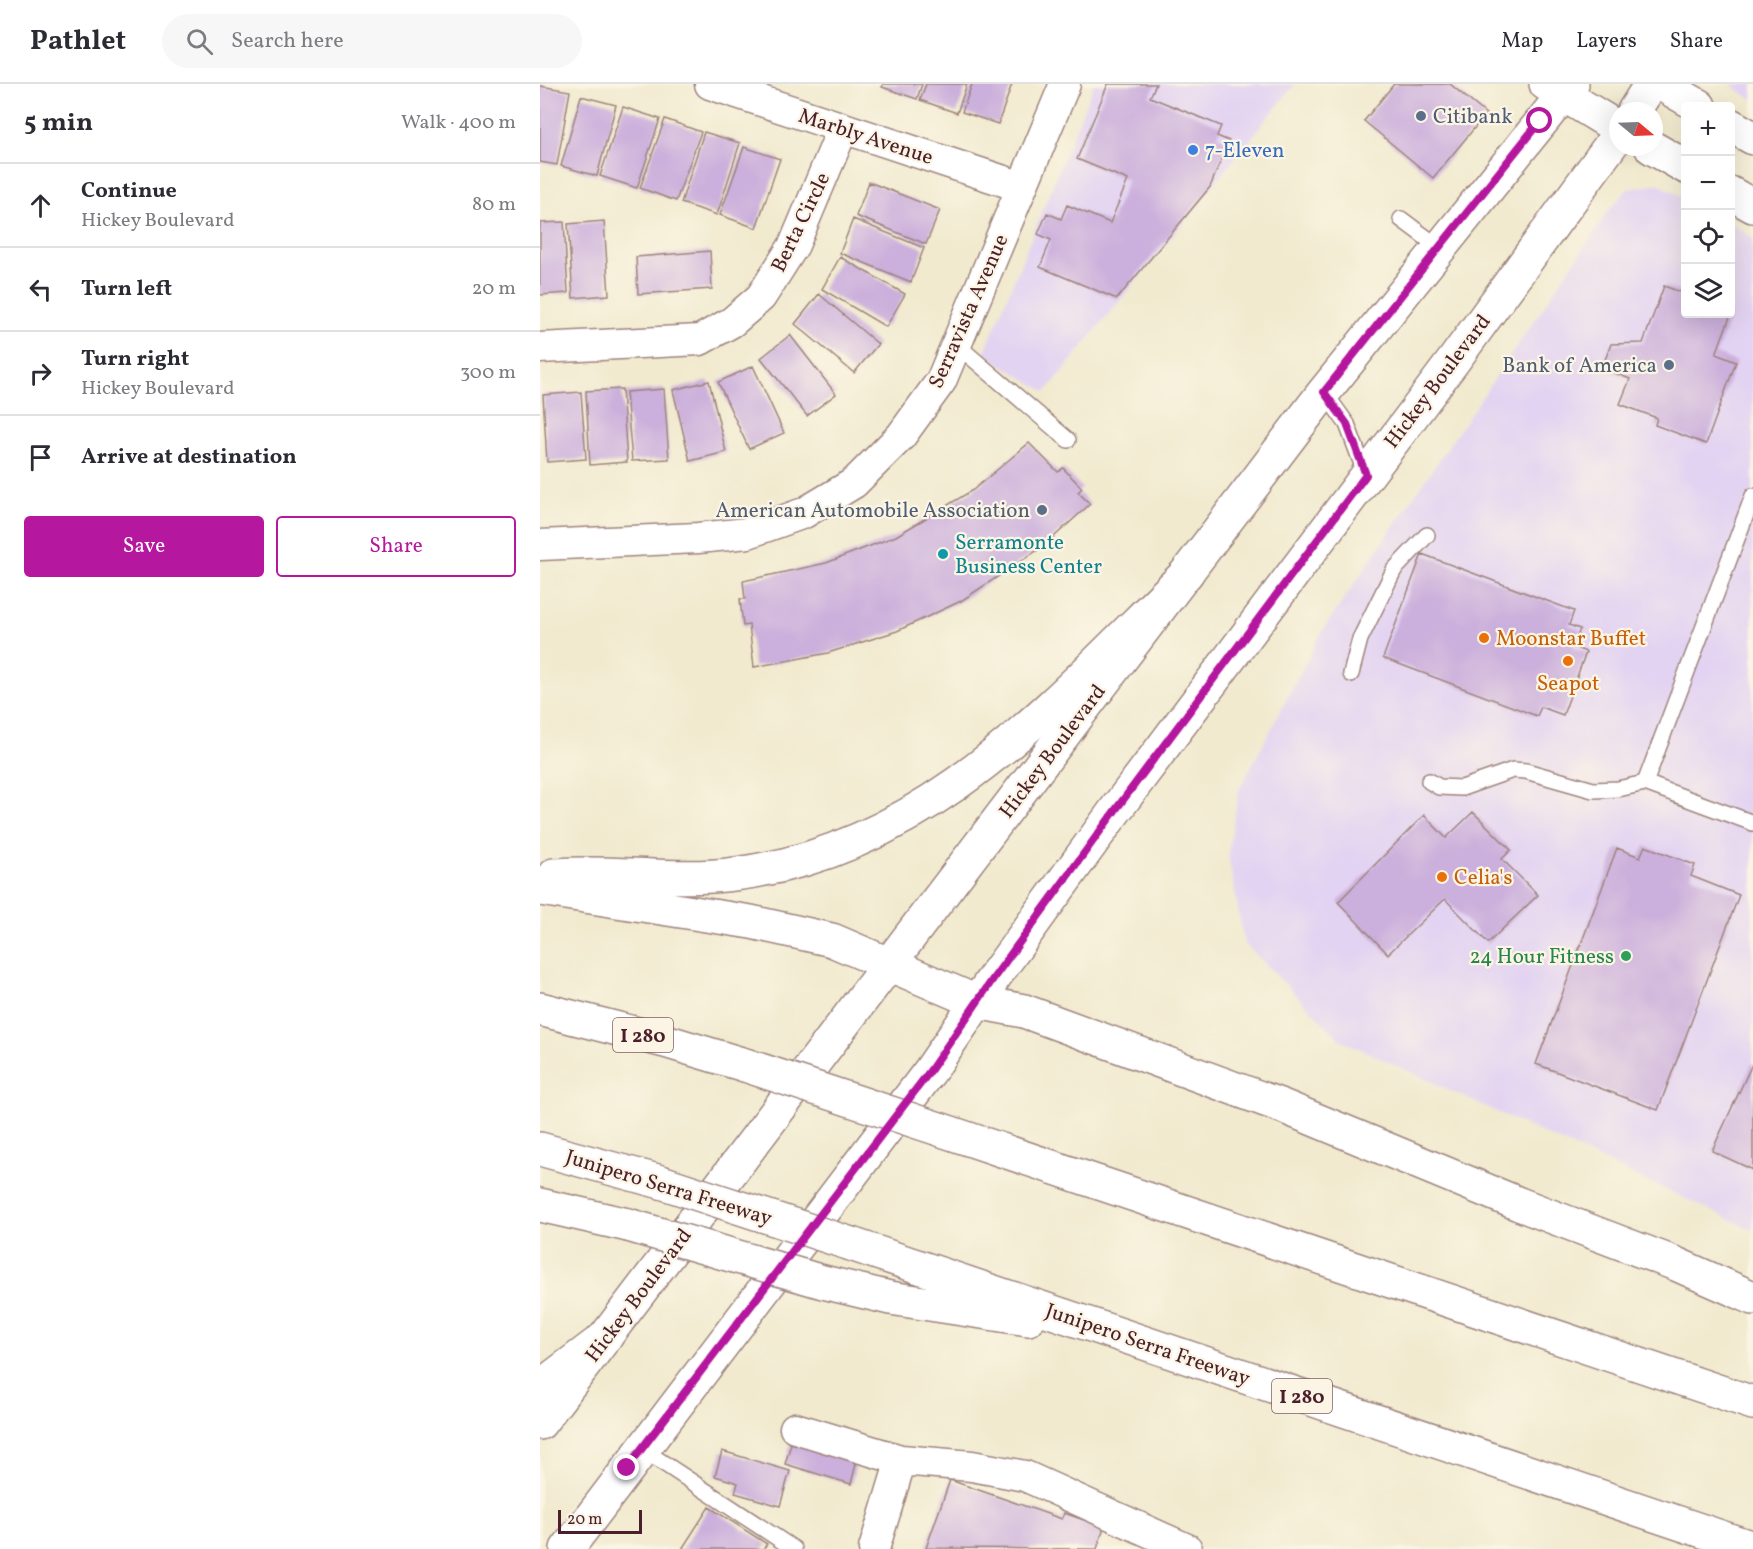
<!DOCTYPE html>
<html lang="en">
<head>
<meta charset="utf-8">
<style>
	:root { --surface:#fff; --page:#f7f7f7; --text:#2b2b33; --muted:#7c7c81; --line:#e1e1e2; --accent:#b5179e }
	body { margin:0; font-family:Vollkorn,serif; background:var(--page); color:var(--text) }
	.controls { position:absolute; right:18px; top:18px; display:grid; overflow:hidden; border-radius:6px; box-shadow:0 6px 24px #0002 }
	.controls button { width:54px; height:54px; display:grid; place-items:center; padding:0; border:0; border-bottom:2px solid var(--line); background:var(--surface); color:var(--text); font:30px sans-serif }
	.compass { position:absolute; left:1069px; top:18px; width:54px; height:54px; border-radius:50%; background:var(--surface); box-shadow:0 6px 24px #0002; rotate:109deg }
	.scale { position:absolute; left:18px; bottom:15px; width:84px; box-sizing:border-box; padding-left:6px; border:3px solid #4a1f2b; border-top:0; font-size:16px; line-height:21px; white-space:nowrap; color:#4a1f2b; -webkit-text-stroke:4px #fcf5e5; paint-order:stroke }
	.stop { position:absolute; width:18px; height:18px; margin:-14px; border:4px solid #b5179e; border-radius:50%; background:#fff }
	.stop.end { background:#b5179e; border-color:#fff; box-shadow:0 2px 6px #0008 }
	.list { margin:0; padding:0; list-style:none }
	h2 { display:flex; justify-content:space-between; align-items:center; height:78px; margin:0; padding:0 24px; font-size:26px }
	h2 small { font-size:20px; font-weight:400; color:var(--muted) }
	.list li { display:grid; grid-template-columns:39px 1fr auto; gap:18px; align-items:center; box-sizing:border-box; height:84px; padding:0 24px; border-top:2px solid var(--line) }
	.list b { display:block; font-size:22px; white-space:nowrap }
	.list p { margin:0; font-size:20px; white-space:nowrap; color:var(--muted) }
	.list em { font-size:20px; font-style:normal; color:var(--muted) }
	.actions { display:flex; gap:12px; padding:18px 24px }
	.actions a { flex:1; padding:14px 0; border:2px solid var(--accent); border-radius:6px; text-align:center; font-size:21px; color:var(--accent) }
	.actions .main { background:var(--accent); color:#fff }
	.icon { flex:none; width:33px; height:33px; fill:none; stroke:currentColor; stroke-width:2; stroke-linecap:round; stroke-linejoin:round }
	.map { position:relative; flex:none; width:1213px; height:1465px; overflow:hidden }
	header { display:flex; align-items:center; gap:36px; box-sizing:border-box; height:84px; padding:0 30px; background:var(--surface); border-bottom:2px solid var(--line) }
	header strong { font-size:28px }
	nav { display:flex; gap:33px; margin-inline-start:auto; font-size:21px }
	.search { width:420px; height:54px; background:var(--page); display:flex; align-items:center; gap:15px; box-sizing:border-box; padding:0 21px; border-radius:33px; color:var(--muted); font-size:22px }
	main { display:flex }
	aside { flex:1; background:var(--surface) }
	.map>svg:first-child { display:block }
</style>
</head>
<body>
<header>
<strong>Pathlet</strong>
<div class="search"><svg class="icon" aria-label="search" viewBox="0 0 24 24"><circle cx="10" cy="10" r="6"/><path d="M15 15l6 6"/></svg>Search here</div>
<nav><a>Map</a><a>Layers</a><a>Share</a></nav>
</header>
<main>
<aside>
<h2>5 min<small>Walk · 400 m</small></h2>
<ul class="list">
<li><svg class="icon" aria-label="ahead" viewBox="0 0 24 24"><path d="M12 20V5M6 11l6-6 6 6"/></svg><div><b>Continue</b><p>Hickey Boulevard</p></div><em>80 m</em></li>
<li><svg class="icon" aria-label="left" viewBox="0 0 24 24"><path d="M17 20v-9H6M10 6l-5 5 5 5"/></svg><div><b>Turn left</b></div><em>20 m</em></li>
<li><svg class="icon" aria-label="right" viewBox="0 0 24 24"><path d="M7 20v-9h11M14 6l5 5-5 5"/></svg><div><b>Turn right</b><p>Hickey Boulevard</p></div><em>300 m</em></li>
<li><svg class="icon" aria-label="arrive" viewBox="0 0 24 24"><path d="M6 21V4h12l-3 4 3 4H6"/></svg><div><b>Arrive at destination</b></div></li>
</ul>
<div class="actions"><a class="main">Save</a><a>Share</a></div>
</aside>
<div class="map">
<svg width="1213" height="1465" viewBox="0 0 1213 1465">
	<rect width="100%" height="100%" fill="#fcf5e5"/>
	<filter id="ink" filterUnits="userSpaceOnUse"><feTurbulence type="fractalNoise" baseFrequency=".0167" numOctaves="2"/><feDisplacementMap in="SourceGraphic" scale="12" xChannelSelector="R" yChannelSelector="G"/><feConvolveMatrix kernelMatrix="1 2 1 2 8 2 1 2 1" color-interpolation-filters="sRGB"/></filter>
	<filter id="wash" filterUnits="userSpaceOnUse"><feTurbulence type="fractalNoise" baseFrequency=".008" numOctaves="4" result="noise"/><feDisplacementMap in="SourceGraphic" scale="24" xChannelSelector="R" yChannelSelector="G"/><feGaussianBlur stdDeviation="1.35" result="paint"/><feColorMatrix in="noise" values="0 0 0 0 0 0 0 0 0 0 0 0 0 0 0 0 0 1.4 0 .05"/><feComposite in="paint" operator="in"/></filter>
	<g filter="url(#wash)">
		<rect width="100%" height="100%" fill="#f1eacf"/>
		<!-- built -->
		<path fill="#e3d3f2" d="M554 0H755L506 308 444 270Z
			M1190 0H1213V16L1203 10Z
			M1118 100 1145 114 1146 230H1190L1191 140 1213 154V1146L801 956 704 859 688 770 699 706 783 546 1071 124 1088 105Z"/>
		<g id="blocks">
			<!-- building -->
			<path fill="#cbafdc" d="M343 0H382L377 15 342 3Z
				M386 0H427L417 29 380 16Z
				M432 0H472L458 40 422 28Z
				M568 0H616L610 13 681 42 677 52 689 57 670 103 577 215 500 183 511 156 498 150 507 129 521 135 527 121 570 139 588 96 537 75Z
				M854 0H910L946 30 893 94 824 37Z
				M0 2 30 7 17 81 0 78Z
				M41 12 76 21 57 92 21 82Z
				M83 23 120 35 97 104 60 92Z
				M125 35 161 48 136 117 100 104Z
				M164 48 200 59 177 131 141 119Z
				M204 63 240 75 216 144 180 131Z
				M329 98 400 126 386 160 316 132Z
				M313 135 384 164 371 198 300 169Z
				M64 137 69 211 33 214 28 140Z
				M24 138 28 209 0 211V139Z
				M170 167 172 205 98 210 96 173Z
				M300 173 365 210 346 243 282 205Z
				M1124 202 1146 210V230H1191L1176 270 1196 278 1166 360 1115 341 1117 334 1080 320 1090 295 1062 284 1071 260 1103 259Z
				M279 210 338 260 314 289 255 240Z
				M250 251 296 310 267 332 221 274Z
				M213 282 244 349 209 365 178 298Z
				M169 297 186 368 150 377 133 306Z
				M82 305 87 378 50 381 46 307Z
				M124 305 129 375 92 377 86 308Z
				M41 308 46 375 7 378 3 311Z
				M489 359 518 388 523 384 542 404 538 408 550 420 504 462 421 517 357 547 288 569 214 583 209 541 203 542 200 515H205L203 497 286 479 356 452 433 406Z
				M882 470 1034 527 1029 541 1040 545 1033 563 1046 568 1023 631 1001 623 997 632 843 574Z
				M933 728 971 766 962 775 998 811 948 859 905 815 848 870 798 818 884 731 906 754Z
				M1105 762 1155 781 1151 792 1199 811 1118 1026 996 980 1077 764 1100 773Z
				M1213 978V1086L1172 1067Z
				M253 1353 318 1372 311 1400 245 1380Z
				M182 1367 250 1387 240 1422 195 1409 198 1399 175 1392Z
				M410 1396 522 1435 524 1429 564 1443 557 1465 386 1464Z
				M169 1423 227 1460 223 1465H142Z"/>
		</g>
	</g>
	<g filter="url(#ink)">
		<use href="#blocks" fill-opacity="0" stroke="#9e847d" stroke-width="1.5"/>
		<g fill="none" stroke-linecap="round" stroke-linejoin="round">
			<!-- lane casing -->
			<g stroke="#9e847d" stroke-width="18">
				<path id="lane" d="M861 135 900 164
					M417 261 528 356
					M784 308 807 340 826 391
					M811 590 820 555 854 486 887 451
					M889 697 899 703 922 704 973 686 986 687 1053 706 1078 705 1105 699 1213 739
					M1105 699 1213 412
					M102 1365 254 1465"/>
			</g>
			<!-- street casing -->
			<g stroke="#9e847d" stroke-width="33">
				<path id="street" d="M170 0 482 103
					M0 264 160 256 192 238 221 213 254 161 303 44
					M0 461 158 454 208 449 264 429 314 399 361 352 401 297 525 0
					M255 1344 361 1376
					M334 1465 361 1376 432 1382 485 1392 647 1465"/>
			</g>
			<!-- secondary casing -->
			<g stroke="#9e847d" stroke-width="36">
				<path id="secondary" d="M1006 0 1078 44
					M1121 0 1159 22
					M1094 27 1111 0
					M1190 41 1213 54
					M1111 63 1146 83
					M1190 109 1213 122
					M0 1339 784 308 1032 0
					M27 1465 390 987 455 892 574 728 914 276 1078 51"/>
			</g>
			<!-- highway casing -->
			<g stroke="#9e847d" stroke-width="36">
				<path id="highway" d="M14 791C74 786 134 798 195 790 390 766 514 618 647 489
					M0 805 211 838 292 856 437 918 484 927 742 1022 979 1120 1136 1180 1213 1214
					M0 925 125 957 205 981
					M399 1045 1213 1319
					M0 1065 121 1098
					M0 1121 88 1141
					M311 1160 1213 1464
					M283 1198 350 1214 488 1235
					M0 1303 66 1253"/>
			</g>
			<!-- lane -->
			<use href="#lane" stroke="#fff" stroke-width="15"/>
			<!-- street -->
			<use href="#street" stroke="#fff" stroke-width="30"/>
			<!-- secondary -->
			<use href="#secondary" stroke="#fff" stroke-width="33"/>
			<!-- highway -->
			<use href="#highway" stroke="#fff" stroke-width="33"/>
			<!-- highway-bridge casing -->
			<g stroke="#9e847d" stroke-width="36" stroke-linecap="butt">
				<path id="highway-bridge" d="M205 981 399 1045
					M121 1098 311 1160
					M88 1141 283 1198"/>
			</g>
			<!-- highway-bridge -->
			<use href="#highway-bridge" stroke="#fff" stroke-width="33"/>
		</g>
	</g>
	<g fill="none" stroke-linecap="round" stroke-linejoin="round" filter="url(#ink)">
		<!-- route -->
		<path stroke="#b5179e" stroke-width="8" d="M87 1384 390 987 455 892 574 728 826 391 807 340 784 308 1000 37"/>
	</g>
	<!-- markers -->
	<g fill="#5c6f8a" stroke="#fcf5e5" stroke-width="2">
		<circle cx="881" cy="32" r="6"/>
		<circle cx="1129" cy="281" r="6"/>
		<circle cx="502" cy="426" r="6"/>
	</g>
	<circle fill="#3f7fe0" stroke="#fcf5e5" stroke-width="2" cx="653" cy="66" r="6"/>
	<circle fill="#0f9aa8" stroke="#fcf5e5" stroke-width="2" cx="403" cy="470" r="6"/>
	<g fill="#e8710a" stroke="#fcf5e5" stroke-width="2">
		<circle cx="944" cy="554" r="6"/>
		<circle cx="1028" cy="577" r="6"/>
		<circle cx="902" cy="793" r="6"/>
	</g>
	<circle fill="#2e9e5b" stroke="#fcf5e5" stroke-width="2" cx="1086" cy="872" r="6"/>
	<g text-anchor="middle" stroke-width="4.5" stroke-linejoin="round" paint-order="stroke">
		<!-- shield labels -->
		<g fill="#fcf5e5" stroke="#7f5f63" stroke-width="1.5">
			<rect x="73" y="934" width="60" height="34" rx="4.5"/>
			<rect x="732" y="1295" width="60" height="34" rx="4.5"/>
		</g>
		<g font-size="20" font-weight="bold" fill="#4a1f2b">
			<text x="103" y="958">I 280</text>
			<text x="762" y="1319">I 280</text>
		</g>
		<!-- service labels -->
		<g font-size="21" fill="#4e5e75" stroke="#fcf5e5" text-anchor="end">
			<text x="893" y="39" text-anchor="start">Citibank</text>
			<text x="1117" y="288">Bank of America</text>
			<text x="490" y="433">American Automobile Association</text>
		</g>
		<!-- street labels -->
		<g font-size="21" fill="#4a1f2b" stroke="#fcf5e5">
			<text transform="translate(326 52) rotate(18)" y="7">Marbly Avenue</text>
			<text transform="translate(260 138) rotate(-64)" y="7">Berta Circle</text>
			<text transform="translate(428 227) rotate(-66)" y="7">Serravista Avenue</text>
			<text transform="translate(897 297) rotate(-53)" y="7">Hickey Boulevard</text>
			<text transform="translate(512 667) rotate(-53)" y="7">Hickey Boulevard</text>
			<text transform="translate(129 1103) rotate(17)" y="7">Junipero Serra Freeway</text>
			<text transform="translate(98 1211) rotate(-53)" y="7">Hickey Boulevard</text>
			<text transform="translate(608 1260) rotate(19)" y="7">Junipero Serra Freeway</text>
		</g>
		<!-- shop labels -->
		<g font-size="21" fill="#366cbe" stroke="#fcf5e5" text-anchor="start">
			<text x="665" y="73">7-Eleven</text>
		</g>
		<!-- culture labels -->
		<g font-size="21" fill="#0d838f" stroke="#fcf5e5" text-anchor="start">
			<text x="415" y="465">Serramonte<tspan x="415" dy="24">Business Center</tspan></text>
		</g>
		<!-- food labels -->
		<g font-size="21" fill="#c56008" stroke="#fcf5e5" text-anchor="start">
			<text x="956" y="561">Moonstar Buffet</text>
			<text x="1028" y="606" text-anchor="middle">Seapot</text>
			<text x="914" y="800">Celia's</text>
		</g>
		<!-- leisure labels -->
		<g font-size="21" fill="#27864d" stroke="#fcf5e5" text-anchor="end">
			<text x="1074" y="879">24 Hour Fitness</text>
		</g>
	</g>
</svg>
<div class="controls">
<button>+</button>
<button>−</button>
<button><svg class="icon" aria-label="locate" viewBox="0 0 24 24"><circle cx="12" cy="12" r="6"/><path d="M12 2v4M12 18v4M2 12h4M18 12h4"/></svg></button>
<button><svg class="icon" aria-label="layers" viewBox="0 0 24 24"><path d="M12 4l9 5-9 5-9-5zM3 14l9 5 9-5"/></svg></button>
</div>
<svg class="compass" viewBox="-18 -18 36 36"><path d="M0-13l5 13h-10z" fill="#e53935"/><path d="M0 13l5-13h-10z" fill="#7c7c81"/></svg>
<div class="scale">20 m</div>
<div class="stop" style="left:1000px;top:37px"></div>
<div class="stop end" style="left:87px;top:1384px"></div>
</div>
</main>
</body>
</html>
